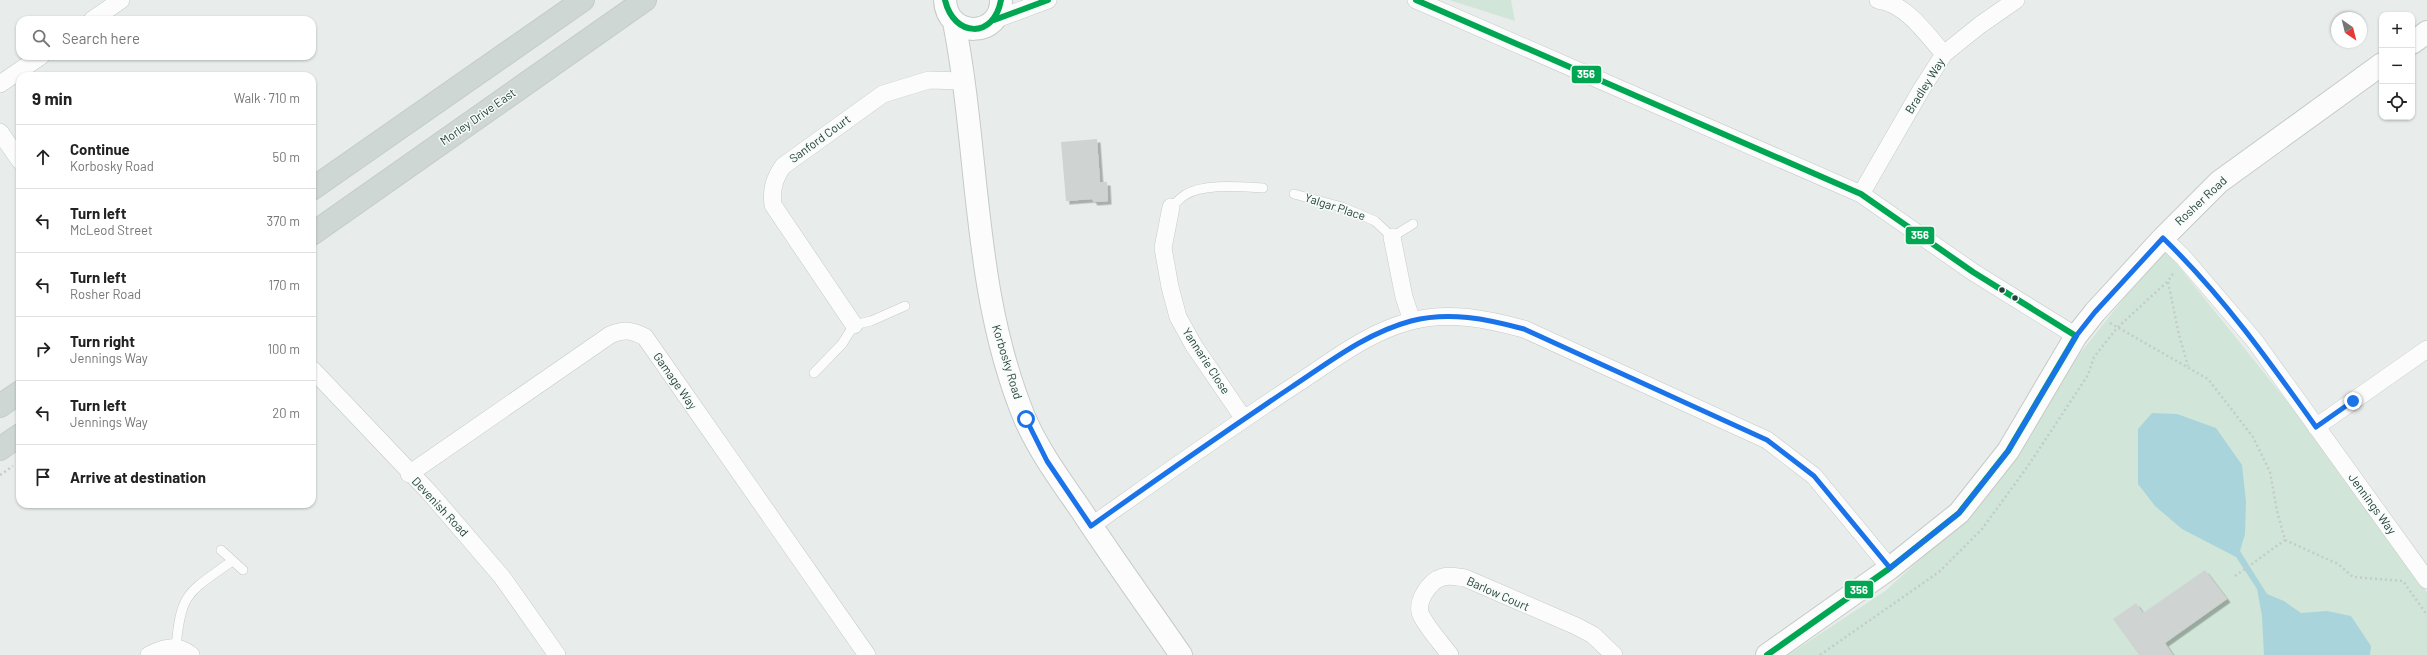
<!DOCTYPE html>
<html lang="en">
<head>
<meta charset="utf-8">
<style>
	:root { --surface:#fff; --page:#f6f6f6; --text:#222; --muted:#767676; --line:#e0e0e0 }
	body { margin:0; font-family:Barlow,sans-serif; background:var(--page); color:var(--text) }
	.controls { position:absolute; right:12px; top:12px; display:grid; overflow:hidden; border-radius:8px; box-shadow:0 1px 3px #0004 }
	.controls button { width:36px; height:36px; display:grid; place-items:center; padding:0; border:0; border-bottom:1px solid var(--line); background:var(--surface); color:var(--text); font:20px sans-serif }
	.compass { position:absolute; left:2331px; top:12px; width:36px; height:36px; border-radius:50%; background:var(--surface); box-shadow:0 1px 3px #0004; rotate:145deg }
	.stop { position:absolute; width:12px; height:12px; margin:-9px; border:3px solid #1a73e8; border-radius:50%; background:#fff }
	.stop.end { background:#1a73e8; border-color:#fff; box-shadow:0 1px 4px #0008 }
	.list { margin:0; padding:0; list-style:none }
	h2 { display:flex; justify-content:space-between; align-items:center; height:52px; margin:0; padding:0 16px; font-size:17px }
	h2 small { font-size:13px; font-weight:400; color:var(--muted) }
	.list li { display:grid; grid-template-columns:26px 1fr auto; gap:12px; align-items:center; box-sizing:border-box; height:64px; padding:0 16px; border-top:1px solid var(--line) }
	.list b { display:block; font-size:15px; white-space:nowrap }
	.list p { margin:0; font-size:13px; white-space:nowrap; color:var(--muted) }
	.list em { font-size:13px; font-style:normal; color:var(--muted) }
	.icon { flex:none; width:22px; height:22px; fill:none; stroke:currentColor; stroke-width:2; stroke-linecap:round; stroke-linejoin:round }
	.map { position:relative; flex:none; width:2427px; height:655px; overflow:hidden }
	.search { position:absolute; background:var(--surface); box-shadow:0 1px 3px #0004; left:16px; top:16px; width:300px; height:44px; display:flex; align-items:center; gap:10px; box-sizing:border-box; padding:0 14px; border-radius:12px; color:var(--muted); font-size:15px }
	.panel { position:absolute; background:var(--surface); box-shadow:0 1px 3px #0004; left:16px; top:72px; width:300px; height:436px; border-radius:12px }
	.map>svg:first-child { display:block }
</style>
</head>
<body>
<div class="map">
<svg width="2427" height="655" viewBox="0 0 2427 655">
	<defs>
		<filter id="shadow"><feDropShadow dx="3.5" dy="3.5" stdDeviation="0" flood-color="#0004"/></filter>
	</defs>
	<rect width="100%" height="100%" fill="#e8edeb"/>
	<!-- green -->
	<path fill="#d1e6d8" d="M1449 0H1511L1515 21Z
		M2164 248 2310 430 2427 592V655H1788L1885 591 1964 520 2081 352Z"/>
	<!-- water -->
	<path fill="#a9d4db" d="M2152 413 2177 414 2216 428 2242 465 2246 502 2245 534 2240 551 2267 594 2284 601 2301 613 2327 611 2351 616 2371 646 2370 655H2264L2262 616 2257 589 2236 557 2182 529 2155 506 2138 484V429Z"/>
	<!-- building -->
	<path fill="#cfd4d2" filter="url(#shadow)" d="M1097 139 1100 182H1107L1108 201 1094 202 1092 199 1066 201 1061 142Z
		M2205 570 2227 599 2165 643 2173 655H2139L2113 619 2136 603 2143 613Z"/>
	<g fill="none" stroke-linecap="round" stroke-linejoin="round">
		<!-- service casing -->
		<g stroke="#c5cac8" stroke-width="10">
			<path id="service" d="M1294 194 1342 207 1375 221 1392 237 1413 224
				M1171 207C1176 203 1180 198 1185 195 1203 183 1242 187 1263 188
				M814 373 842 344 854 325 871 321 905 306
				M221 550 243 570
				M176 647C181 591 188 593 232 561"/>
		</g>
		<!-- minor casing -->
		<g stroke="#c5cac8" stroke-width="18">
			<path id="minor" d="M1416 0 1861 194 1973 272 2076 336
				M1878 0C1907 4 1926 34 1944 54
				M92 20 121 0
				M994 20 1048 0
				M0 84 41 56
				M0 132 20 161
				M1861 194 1921 90 1944 54 1980 25 2016 0
				M1171 207 1163 248 1170 287 1178 317 1194 346 1244 419
				M1392 237 1404 297 1412 321
				M2163 238 2183 257 2254 340 2427 580
				M854 325 773 205C771 190 774 179 783 166L883 94 929 80 964 81
				M312 369 429 492 502 577 557 655
				M2316 427 2427 349
				M409 474 610 335C624 329 632 330 645 337L867 655
				M1091 526C1159 478 1226 430 1295 385 1332 361 1368 332 1411 321 1449 311 1487 319 1524 329L1767 440 1814 476 1890 568
				M149 655C164 647 177 644 191 655
				M1450 655C1441 643 1429 630 1422 617 1414 603 1429 581 1443 577 1450 575 1457 577 1465 578L1576 626 1593 635 1614 655"/>
		</g>
		<!-- tertiary casing -->
		<g stroke="#c5cac8" stroke-width="24">
			<path id="tertiary" d="M945 0C947 40 1002 37 1001 0
				M954 22C980 155 972 291 1025 419 1039 451 1061 481 1081 510 1113 559 1148 607 1181 655
				M2412 43 2427 32
				M1767 655 1890 568 1959 513 2008 451 2076 336 2095 312 2163 238 2219 182 2382 64"/>
		</g>
		<!-- primary casing -->
		<g stroke="#c3ccc9" stroke-width="24">
			<path id="primary" d="M312 189 583 0
				M312 234 645 0
				M0 406 20 392
				M0 449 20 435"/>
		</g>
		<!-- path -->
		<path stroke="#c3ccca" stroke-width="2.5" stroke-dasharray="2 3" stroke-linecap="butt" d="M2168 282 2179 335 2188 366
			M2110 323 2208 379 2253 437 2270 472 2277 511 2285 540 2338 564 2353 577 2403 581 2427 615
			M0 475 13 466
			M2235 576 2285 540
			M1820 655 1939 572 1982 529 2028 466 2088 375 2094 357 2117 328 2168 281 2174 272"/>
		<!-- service -->
		<use href="#service" stroke="#fcfcfc" stroke-width="9"/>
		<!-- minor -->
		<use href="#minor" stroke="#fcfcfc" stroke-width="17"/>
		<!-- tertiary -->
		<use href="#tertiary" stroke="#fcfcfc" stroke-width="22"/>
		<!-- primary -->
		<use href="#primary" stroke="#cfd7d5" stroke-width="22"/>
		<!-- bus-1 casing -->
		<g stroke="#f7fbf9" stroke-width="9">
			<path id="bus-1" d="M945 0C954 38 994 39 1001 0
				M1416 0 1861 194 1973 272 2076 336
				M994 20 1048 0
				M1767 655 1890 568 1959 513 2008 451 2076 336"/>
		</g>
		<!-- bus-1 -->
		<use href="#bus-1" stroke="#00a651" stroke-width="6"/>
	</g>
	<g fill="none" stroke-linecap="round" stroke-linejoin="round">
		<!-- route -->
		<path stroke="#1a73e8" stroke-width="5" d="M1026 419 1047 461 1091 526C1157 479 1223 433 1290 388 1328 363 1366 333 1411 321 1449 311 1487 319 1524 329L1767 440 1814 476 1890 568 1959 513 2008 451 2076 336 2095 312 2163 238C2222 295 2269 361 2316 427L2353 401"/>
	</g>
	<!-- markers -->
	<g fill="#24423a" stroke="#f7fbf9" stroke-width="1.5">
		<circle cx="2002" cy="290" r="3.5"/>
		<circle cx="2015" cy="298" r="3.5"/>
	</g>
	<g text-anchor="middle" stroke-width="3" stroke-linejoin="round" paint-order="stroke">
		<!-- street labels -->
		<g font-size="12" fill="#24423a" stroke="#f7fbf9">
			<text transform="translate(1925 86) rotate(-58)" y="4">Bradley Way</text>
			<text transform="translate(478 117) rotate(-35)" y="4">Morley Drive East</text>
			<text transform="translate(820 139) rotate(-36)" y="4">Sanford Court</text>
			<text transform="translate(2201 201) rotate(-43)" y="4">Rosher Road</text>
			<text transform="translate(1335 207) rotate(18)" y="4">Yalgar Place</text>
			<text transform="translate(1206 361) rotate(57)" y="4">Yannarie Close</text>
			<text transform="translate(1007 362) rotate(73)" y="4">Korbosky Road</text>
			<text transform="translate(675 381) rotate(55)" y="4">Gamage Way</text>
			<text transform="translate(2372 504) rotate(54)" y="4">Jennings Way</text>
			<text transform="translate(440 507) rotate(47)" y="4">Devenish Road</text>
			<text transform="translate(1498 594) rotate(24)" y="4">Barlow Court</text>
		</g>
	</g>
	<g stroke="#f7fbf9" stroke-width="1.5">
		<rect x="1571" y="65" width="31" height="19" rx="4" fill="#00a651"/>
		<rect x="1905" y="226" width="30" height="19" rx="4" fill="#00a651"/>
		<rect x="1844" y="580" width="30" height="19" rx="4" fill="#00a651"/>
	</g>
	<g font-size="11" text-anchor="middle" font-weight="bold" fill="#fff">
		<text x="1586" y="78">356</text>
		<text x="1920" y="239">356</text>
		<text x="1859" y="594">356</text>
	</g>
</svg>
<div class="controls">
<button>+</button>
<button>−</button>
<button><svg class="icon" aria-label="locate" viewBox="0 0 24 24"><circle cx="12" cy="12" r="6"/><path d="M12 2v4M12 18v4M2 12h4M18 12h4"/></svg></button>
</div>
<svg class="compass" viewBox="-18 -18 36 36"><path d="M0-13l5 13h-10z" fill="#e53935"/><path d="M0 13l5-13h-10z" fill="#767676"/></svg>
<div class="stop" style="left:1026px;top:419px"></div>
<div class="stop end" style="left:2353px;top:401px"></div>
<div class="search"><svg class="icon" aria-label="search" viewBox="0 0 24 24"><circle cx="10" cy="10" r="6"/><path d="M15 15l6 6"/></svg>Search here</div>
<section class="panel">
<h2>9 min<small>Walk · 710 m</small></h2>
<ul class="list">
<li><svg class="icon" aria-label="ahead" viewBox="0 0 24 24"><path d="M12 20V5M6 11l6-6 6 6"/></svg><div><b>Continue</b><p>Korbosky Road</p></div><em>50 m</em></li>
<li><svg class="icon" aria-label="left" viewBox="0 0 24 24"><path d="M17 20v-9H6M10 6l-5 5 5 5"/></svg><div><b>Turn left</b><p>McLeod Street</p></div><em>370 m</em></li>
<li><svg class="icon" aria-label="left" viewBox="0 0 24 24"><path d="M17 20v-9H6M10 6l-5 5 5 5"/></svg><div><b>Turn left</b><p>Rosher Road</p></div><em>170 m</em></li>
<li><svg class="icon" aria-label="right" viewBox="0 0 24 24"><path d="M7 20v-9h11M14 6l5 5-5 5"/></svg><div><b>Turn right</b><p>Jennings Way</p></div><em>100 m</em></li>
<li><svg class="icon" aria-label="left" viewBox="0 0 24 24"><path d="M17 20v-9H6M10 6l-5 5 5 5"/></svg><div><b>Turn left</b><p>Jennings Way</p></div><em>20 m</em></li>
<li><svg class="icon" aria-label="arrive" viewBox="0 0 24 24"><path d="M6 21V4h12l-3 4 3 4H6"/></svg><div><b>Arrive at destination</b></div></li>
</ul>
</section>
</div>
</body>
</html>
